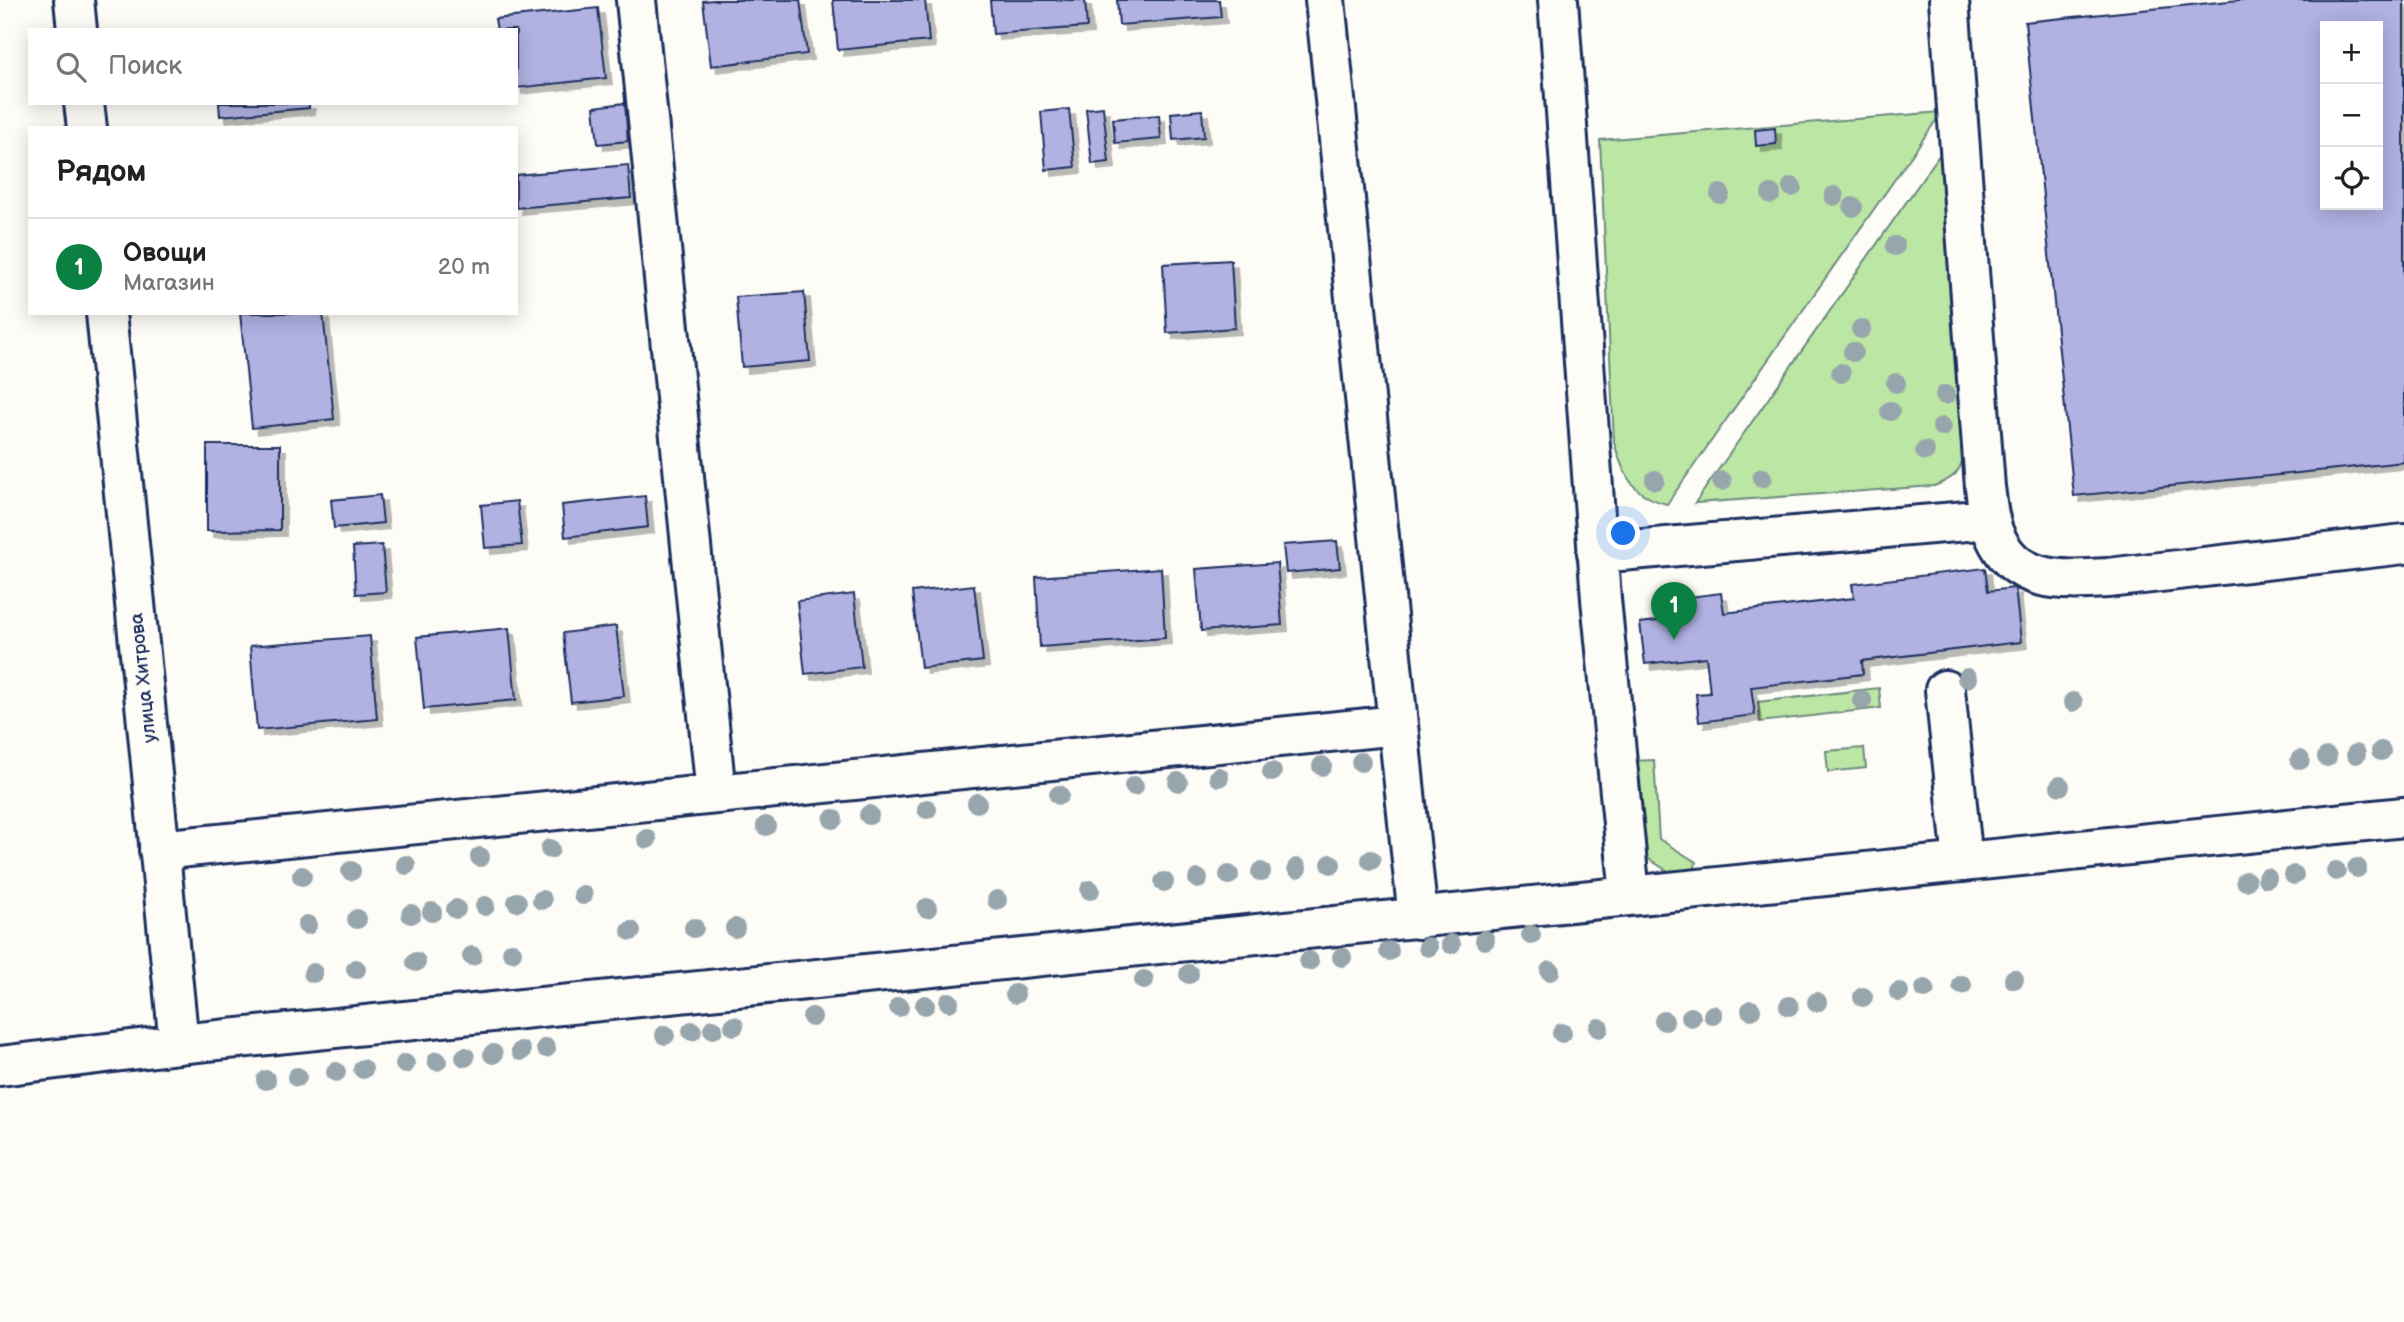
<!DOCTYPE html>
<html lang="ru">
<head>
<meta charset="utf-8">
<style>
	:root { --surface:#fff; --page:#f2f2f2; --text:#222; --muted:#767676; --line:#e0e0e0; --accent:#0b8043 }
	body { margin:0; font-family:"Balsamiq Sans",sans-serif; background:var(--page); color:var(--text) }
	.controls { position:absolute; right:21px; top:21px; display:grid; overflow:hidden; border-radius:0px; box-shadow:0 4px 18px #0003 }
	.controls button { width:63px; height:63px; display:grid; place-items:center; padding:0; border:0; border-bottom:2px solid var(--line); background:var(--surface); color:var(--text); font:35px sans-serif }
	.you { position:absolute; left:1624px; top:534px; width:24px; height:24px; margin:-18px; border:5px solid #fff; border-radius:50%; background:#1a73e8; box-shadow:0 0 0 10px #1a73e833 }
	.badge { display:grid; place-items:center; width:46px; height:46px; border-radius:50%; background:var(--accent); color:#fff; font-size:23px; font-weight:700 }
	.pin { position:absolute; translate:-50% -58px; filter:drop-shadow(0 2px 4px #0008) }
	.pin::after { content:''; position:absolute; top:37px; width:24px; height:21px; background:inherit; clip-path:polygon(0 0,100% 0,50% 100%) }
	.list { margin:0; padding:0; list-style:none }
	h2 { display:flex; justify-content:space-between; align-items:center; height:91px; margin:0; padding:0 28px; font-size:30px }
	h2 small { font-size:23px; font-weight:400; color:var(--muted) }
	.list li { display:grid; grid-template-columns:46px 1fr auto; gap:21px; align-items:center; box-sizing:border-box; height:98px; padding:0 28px; border-top:2px solid var(--line) }
	.list b { display:block; font-size:26px; white-space:nowrap }
	.list p { margin:0; font-size:23px; white-space:nowrap; color:var(--muted) }
	.list em { font-size:23px; font-style:normal; color:var(--muted) }
	.icon { flex:none; width:38px; height:38px; fill:none; stroke:currentColor; stroke-width:2; stroke-linecap:round; stroke-linejoin:round }
	.map { position:relative; flex:none; width:2404px; height:1322px; overflow:hidden }
	.search { position:absolute; background:var(--surface); box-shadow:0 4px 18px #0003; left:28px; top:28px; width:490px; height:77px; display:flex; align-items:center; gap:18px; box-sizing:border-box; padding:0 24px; border-radius:0px; color:var(--muted); font-size:26px }
	.panel { position:absolute; background:var(--surface); box-shadow:0 4px 18px #0003; left:28px; top:126px; width:490px; height:189px; border-radius:0px }
	.map>svg:first-child { display:block }
</style>
</head>
<body>
<div class="map">
<svg width="2404" height="1322" viewBox="0 0 2404 1322">
	<defs>
		<filter id="shadow"><feDropShadow dx="6" dy="6" stdDeviation="0" flood-color="#0004"/></filter>
	</defs>
	<rect width="100%" height="100%" fill="#fdfcf7"/>
	<filter id="ink" filterUnits="userSpaceOnUse"><feTurbulence type="fractalNoise" baseFrequency=".0143" numOctaves="2"/><feDisplacementMap in="SourceGraphic" scale="14" xChannelSelector="R" yChannelSelector="G"/><feConvolveMatrix kernelMatrix="1 2 1 2 8 2 1 2 1" color-interpolation-filters="sRGB"/></filter>
	<g filter="url(#ink)">
		<!-- green -->
		<path fill="#bce6a3" stroke="#6c8a80" stroke-width="2" d="M1942 112 1667 504C1632 496 1623 474 1614 442L1600 140Z
			M1945 147 1966 450C1959 473 1957 477 1934 486L1695 503Z
			M1879 688 1881 708 1760 722 1758 702Z
			M1864 748 1866 768 1828 772 1826 751Z
			M1654 760 1659 839 1696 862 1691 886 1641 854 1632 761Z"/>
		<!-- building -->
		<path fill="#b1b1e2" stroke="#1b2f5e" stroke-width="2" fill-rule="evenodd" filter="url(#shadow)" d="M714 0H800L807 54 711 66 703 1Z
			M833 0H925L929 41 838 50Z
			M990 0H1085L1087 27 993 34Z
			M1117 0H1219L1221 17 1119 25Z
			M2239 0H2404V462L2074 496 2025 22ZM2325 26H2378V205H2325Z
			M598 8 606 78 516 88V30H497L495 19Z
			M219 103H309V108L220 116Z
			M625 103 628 141 598 144 594 107Z
			M1103 107 1109 162 1092 164 1086 109Z
			M1069 109 1075 167 1046 170 1041 112Z
			M1202 110 1204 137 1173 140 1171 113Z
			M1159 115 1161 139 1115 143 1113 119Z
			M1775 128 1776 144 1756 146 1755 130Z
			M628 165 631 198 516 208V175Z
			M1231 260 1235 328 1167 333 1163 264Z
			M804 292 810 361 742 367 736 297Z
			M240 313H323L334 419 252 428Z
			M207 445H280V530L207 531Z
			M380 495 383 523 334 528 331 500Z
			M645 496 648 527 565 537 562 505Z
			M517 501 522 545 485 548 481 505Z
			M1337 541 1340 568 1286 573 1283 545Z
			M382 545 386 592 356 594 353 547Z
			M1277 563 1282 625 1201 631 1196 569Z
			M1161 568 1165 638 1040 647 1036 577Z
			M1985 568 1988 591 2015 588 2021 642 1862 661 1863 674 1751 687 1755 715 1699 722 1696 694 1710 693 1706 657 1645 664 1640 623 1674 619 1672 599 1721 593 1724 613 1854 598 1852 584Z
			M974 585 983 661 921 668 912 592Z
			M854 594 862 667 805 674 797 601Z
			M616 626 624 696 571 702 563 633Z
			M509 628 516 700 424 709 417 637Z
			M370 636 377 719 257 730 250 646Z"/>
		<g fill="none" stroke-linecap="round" stroke-linejoin="round">
			<!-- minor casing -->
			<g stroke="#1b2f5e" stroke-width="44">
				<path id="minor" d="M74 0 77 30
					M1325 0 1398 725
					M1558 0 1601 599 1630 895
					M1949 0 1985 487C1987 501 1988 517 1993 531 2013 584 2060 581 2108 578L2404 544
					M84 103 87 128
					M106 313 179 1044
					M1597 553 1990 519
					M1945 690 1963 862
					M716 794 1398 725 1418 919
					M159 850 716 794 636 0
					M0 1066 179 1044C921 969 1662 892 2404 817"/>
			</g>
			<!-- minor -->
			<use href="#minor" stroke="#fdfcf7" stroke-width="38"/>
		</g>
		<!-- trees -->
		<g fill="#97a5ac">
			<circle cx="1792" cy="187" r="10"/>
			<circle cx="1720" cy="194" r="10"/>
			<circle cx="1771" cy="194" r="10"/>
			<circle cx="1834" cy="196" r="10"/>
			<circle cx="1853" cy="207" r="10"/>
			<circle cx="1895" cy="246" r="10"/>
			<circle cx="1861" cy="329" r="10"/>
			<circle cx="1853" cy="352" r="10"/>
			<circle cx="1841" cy="373" r="10"/>
			<circle cx="1896" cy="383" r="10"/>
			<circle cx="1945" cy="395" r="10"/>
			<circle cx="1890" cy="411" r="10"/>
			<circle cx="1942" cy="427" r="10"/>
			<circle cx="1925" cy="451" r="10"/>
			<circle cx="1762" cy="478" r="10"/>
			<circle cx="1655" cy="480" r="10"/>
			<circle cx="1722" cy="481" r="10"/>
			<circle cx="1967" cy="678" r="10"/>
			<circle cx="1862" cy="700" r="10"/>
			<circle cx="2073" cy="702" r="10"/>
			<circle cx="2381" cy="751" r="10"/>
			<circle cx="2356" cy="754" r="10"/>
			<circle cx="2327" cy="757" r="10"/>
			<circle cx="2300" cy="760" r="10"/>
			<circle cx="1361" cy="762" r="10"/>
			<circle cx="1322" cy="766" r="10"/>
			<circle cx="1272" cy="772" r="10"/>
			<circle cx="1219" cy="777" r="10"/>
			<circle cx="1178" cy="782" r="10"/>
			<circle cx="1134" cy="786" r="10"/>
			<circle cx="2060" cy="786" r="10"/>
			<circle cx="1059" cy="795" r="10"/>
			<circle cx="977" cy="803" r="10"/>
			<circle cx="927" cy="809" r="10"/>
			<circle cx="869" cy="815" r="10"/>
			<circle cx="833" cy="819" r="10"/>
			<circle cx="766" cy="826" r="10"/>
			<circle cx="647" cy="839" r="10"/>
			<circle cx="550" cy="849" r="10"/>
			<circle cx="480" cy="857" r="10"/>
			<circle cx="1371" cy="860" r="10"/>
			<circle cx="1331" cy="864" r="10"/>
			<circle cx="406" cy="865" r="10"/>
			<circle cx="1297" cy="868" r="10"/>
			<circle cx="2357" cy="868" r="10"/>
			<circle cx="351" cy="871" r="10"/>
			<circle cx="2336" cy="871" r="10"/>
			<circle cx="1261" cy="872" r="10"/>
			<circle cx="1229" cy="875" r="10"/>
			<circle cx="2294" cy="875" r="10"/>
			<circle cx="302" cy="876" r="10"/>
			<circle cx="2267" cy="878" r="10"/>
			<circle cx="1198" cy="879" r="10"/>
			<circle cx="2246" cy="881" r="10"/>
			<circle cx="1164" cy="882" r="10"/>
			<circle cx="1090" cy="890" r="10"/>
			<circle cx="583" cy="895" r="10"/>
			<circle cx="542" cy="900" r="10"/>
			<circle cx="997" cy="900" r="10"/>
			<circle cx="517" cy="902" r="10"/>
			<circle cx="485" cy="906" r="10"/>
			<circle cx="927" cy="908" r="10"/>
			<circle cx="456" cy="909" r="10"/>
			<circle cx="432" cy="912" r="10"/>
			<circle cx="411" cy="914" r="10"/>
			<circle cx="357" cy="919" r="10"/>
			<circle cx="307" cy="925" r="10"/>
			<circle cx="694" cy="928" r="10"/>
			<circle cx="735" cy="928" r="10"/>
			<circle cx="631" cy="931" r="10"/>
			<circle cx="1531" cy="935" r="10"/>
			<circle cx="1485" cy="940" r="10"/>
			<circle cx="1451" cy="944" r="10"/>
			<circle cx="1428" cy="947" r="10"/>
			<circle cx="1389" cy="951" r="10"/>
			<circle cx="512" cy="952" r="10"/>
			<circle cx="472" cy="956" r="10"/>
			<circle cx="1342" cy="957" r="10"/>
			<circle cx="1309" cy="961" r="10"/>
			<circle cx="416" cy="962" r="10"/>
			<circle cx="356" cy="969" r="10"/>
			<circle cx="1550" cy="971" r="10"/>
			<circle cx="313" cy="973" r="10"/>
			<circle cx="1189" cy="974" r="10"/>
			<circle cx="2014" cy="979" r="10"/>
			<circle cx="1144" cy="980" r="10"/>
			<circle cx="1962" cy="985" r="10"/>
			<circle cx="1925" cy="989" r="10"/>
			<circle cx="1899" cy="992" r="10"/>
			<circle cx="1015" cy="994" r="10"/>
			<circle cx="1863" cy="997" r="10"/>
			<circle cx="949" cy="1002" r="10"/>
			<circle cx="1817" cy="1002" r="10"/>
			<circle cx="925" cy="1005" r="10"/>
			<circle cx="1789" cy="1006" r="10"/>
			<circle cx="899" cy="1007" r="10"/>
			<circle cx="1751" cy="1010" r="10"/>
			<circle cx="1713" cy="1015" r="10"/>
			<circle cx="812" cy="1017" r="10"/>
			<circle cx="1691" cy="1017" r="10"/>
			<circle cx="1664" cy="1021" r="10"/>
			<circle cx="734" cy="1026" r="10"/>
			<circle cx="1599" cy="1028" r="10"/>
			<circle cx="713" cy="1029" r="10"/>
			<circle cx="692" cy="1031" r="10"/>
			<circle cx="1562" cy="1033" r="10"/>
			<circle cx="665" cy="1035" r="10"/>
			<circle cx="546" cy="1048" r="10"/>
			<circle cx="521" cy="1051" r="10"/>
			<circle cx="493" cy="1054" r="10"/>
			<circle cx="465" cy="1057" r="10"/>
			<circle cx="437" cy="1061" r="10"/>
			<circle cx="405" cy="1064" r="10"/>
			<circle cx="363" cy="1069" r="10"/>
			<circle cx="336" cy="1072" r="10"/>
			<circle cx="297" cy="1077" r="10"/>
			<circle cx="266" cy="1080" r="10"/>
		</g>
	</g>
	<g text-anchor="middle" stroke-width="5" stroke-linejoin="round" paint-order="stroke">
		<!-- street labels -->
		<g font-size="19" fill="#1b2f5e" stroke="#fdfcf7">
			<text transform="translate(142 678) rotate(-96)" y="7">улица Хитрова</text>
		</g>
	</g>
</svg>
<div class="controls">
<button>+</button>
<button>−</button>
<button><svg class="icon" aria-label="locate" viewBox="0 0 24 24"><circle cx="12" cy="12" r="6"/><path d="M12 2v4M12 18v4M2 12h4M18 12h4"/></svg></button>
</div>
<div class="you"></div>
<div class="pin badge" style="left:1674px;top:640px">1</div>
<div class="search"><svg class="icon" aria-label="search" viewBox="0 0 24 24"><circle cx="10" cy="10" r="6"/><path d="M15 15l6 6"/></svg>Поиск</div>
<section class="panel">
<h2>Рядом<small></small></h2>
<ul class="list">
<li><span class="badge">1</span><div><b>Овощи</b><p>Магазин</p></div><em>20 m</em></li>
</ul>
</section>
</div>
</body>
</html>
